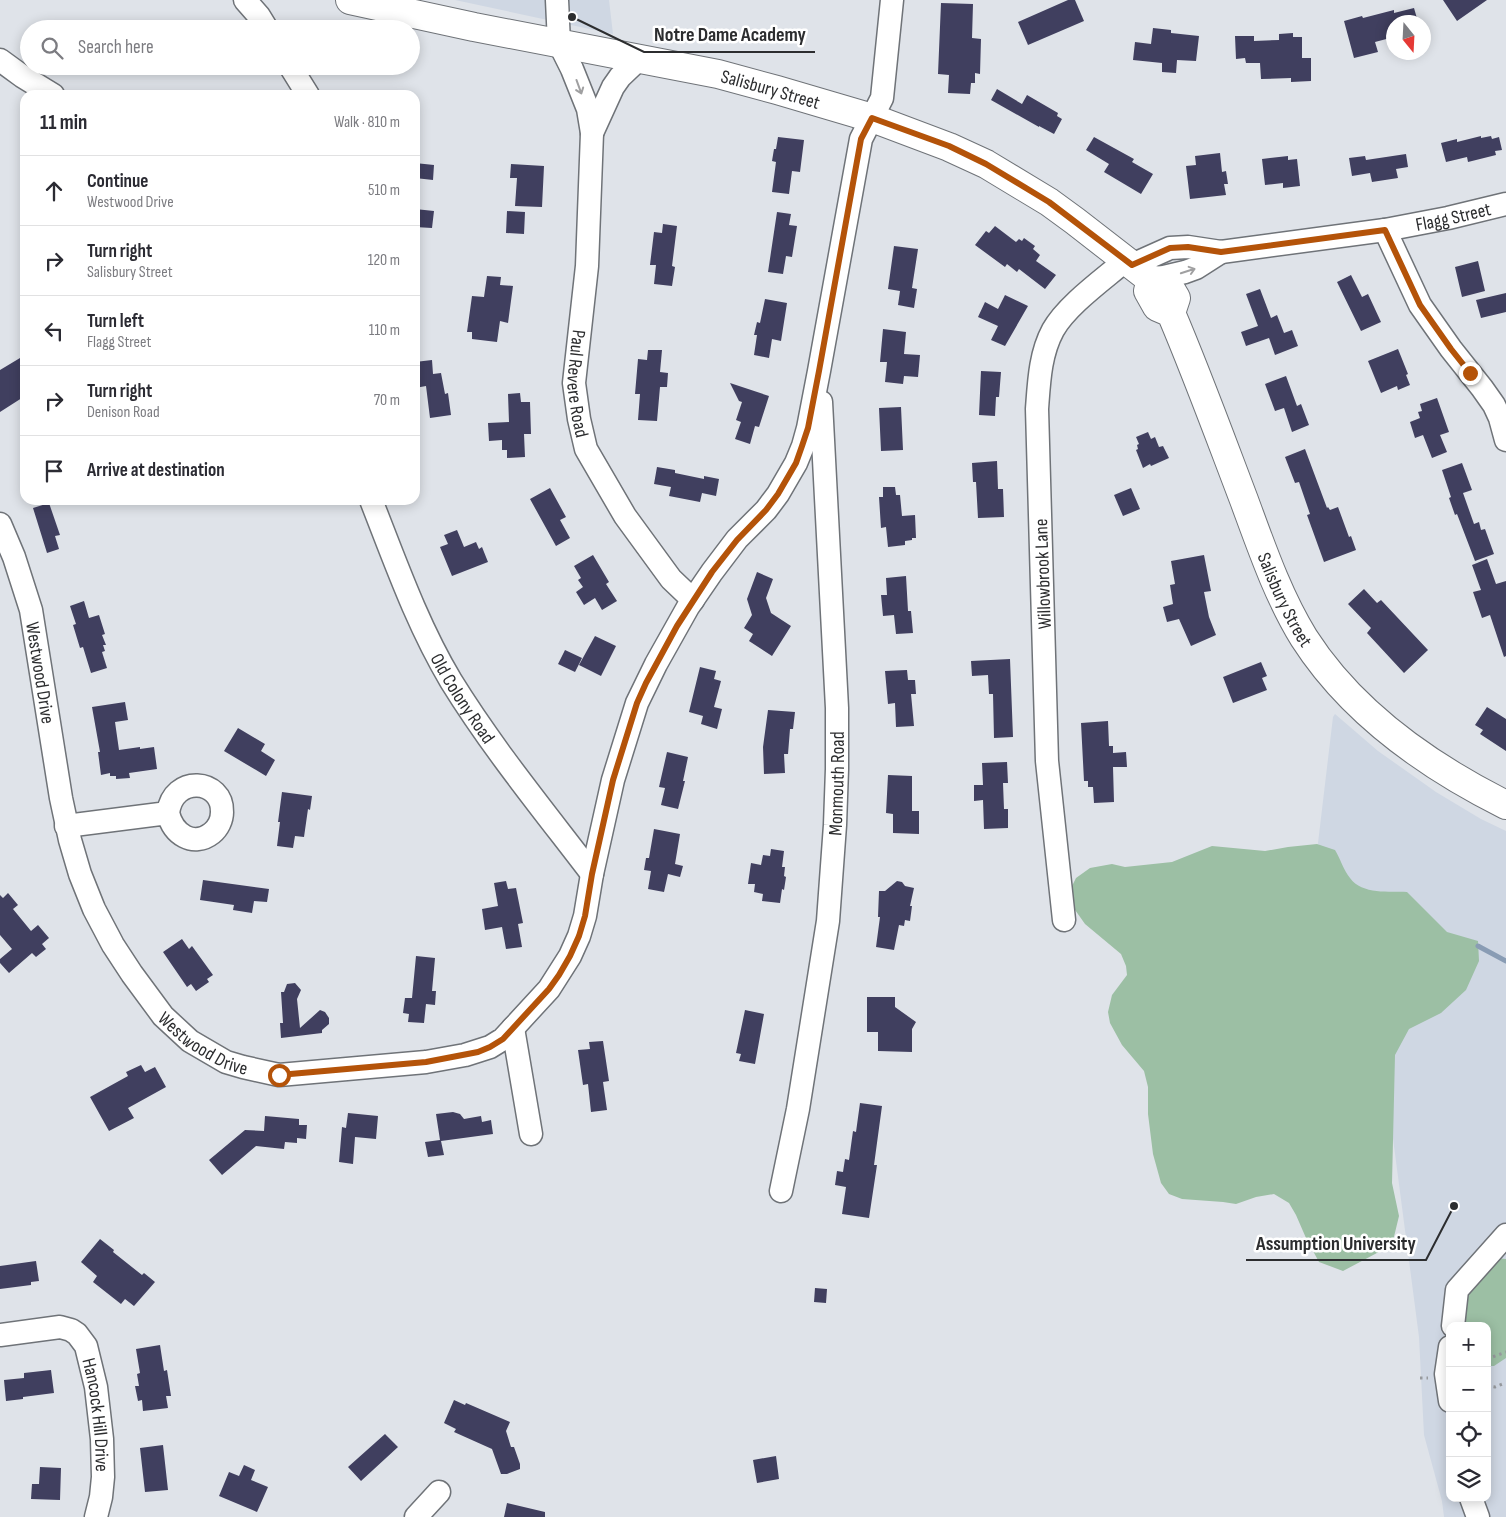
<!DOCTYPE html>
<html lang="en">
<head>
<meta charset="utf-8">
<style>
	:root { --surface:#fff; --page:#f2f2f3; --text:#2b2b33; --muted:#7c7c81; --line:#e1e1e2 }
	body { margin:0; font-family:"Sofia Sans Condensed",sans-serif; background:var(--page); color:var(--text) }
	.controls { position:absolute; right:15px; bottom:15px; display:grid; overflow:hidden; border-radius:10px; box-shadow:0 2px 12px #0003 }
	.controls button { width:45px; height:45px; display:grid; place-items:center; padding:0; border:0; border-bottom:1px solid var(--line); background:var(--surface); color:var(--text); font:25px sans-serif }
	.compass { position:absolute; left:1386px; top:15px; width:45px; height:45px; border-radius:50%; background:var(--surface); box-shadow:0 2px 12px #0003; rotate:162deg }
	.stop { position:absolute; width:15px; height:15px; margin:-11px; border:4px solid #b45309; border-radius:50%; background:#fff }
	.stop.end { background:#b45309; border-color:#fff; box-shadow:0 1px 5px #0008 }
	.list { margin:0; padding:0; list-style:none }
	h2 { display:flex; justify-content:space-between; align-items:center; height:65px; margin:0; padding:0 20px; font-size:21px }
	h2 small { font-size:16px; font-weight:400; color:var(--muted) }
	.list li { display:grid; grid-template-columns:32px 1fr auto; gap:15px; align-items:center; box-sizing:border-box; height:70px; padding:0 20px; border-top:1px solid var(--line) }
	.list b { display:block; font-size:19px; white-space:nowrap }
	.list p { margin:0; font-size:16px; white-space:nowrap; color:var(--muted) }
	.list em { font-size:16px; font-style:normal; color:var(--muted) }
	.icon { flex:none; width:28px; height:28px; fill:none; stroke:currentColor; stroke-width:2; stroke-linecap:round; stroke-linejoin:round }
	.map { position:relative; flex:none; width:1506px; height:1517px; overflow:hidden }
	.search { position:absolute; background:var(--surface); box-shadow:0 2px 12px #0003; left:20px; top:20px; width:400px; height:55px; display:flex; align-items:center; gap:12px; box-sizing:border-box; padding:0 18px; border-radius:28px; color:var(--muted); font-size:19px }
	.panel { position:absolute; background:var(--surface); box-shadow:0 2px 12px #0003; left:20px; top:90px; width:400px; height:415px; border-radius:15px }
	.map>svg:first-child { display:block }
</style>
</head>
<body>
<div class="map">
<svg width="1506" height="1517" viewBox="0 0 1506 1517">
	<rect width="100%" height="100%" fill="#dfe3e9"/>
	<!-- built -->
	<path fill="#cfd7e3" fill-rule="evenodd" d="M455 0H609L613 34Z
		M1335 714 1378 751 1436 792 1481 819 1506 831V1517H1444L1442 1501 1424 1435 1419 1337 1386 1085 1318 843 1333 717ZM1450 1326H1487V1498H1450Z"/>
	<!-- green -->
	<path fill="#9cbfa4" d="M1317 844 1335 850C1340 858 1344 871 1350 878 1362 895 1390 891 1407 892L1447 932 1478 941 1479 961 1466 990 1441 1013 1409 1029 1395 1055 1392 1183 1399 1216 1392 1245 1343 1271 1319 1262 1306 1238 1296 1215 1289 1203 1274 1194 1256 1197 1236 1204 1223 1202 1182 1199 1169 1194 1161 1183 1153 1154 1148 1114V1087L1144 1071 1122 1045 1110 1023 1108 1012 1112 995 1127 975 1126 966 1121 954 1085 924 1073 907 1070 890 1076 878 1090 868 1112 864 1125 867 1172 862 1212 846 1265 851 1288 847Z
		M1495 1258 1506 1259V1358L1494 1366H1487V1326H1458C1460 1305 1481 1273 1495 1258Z"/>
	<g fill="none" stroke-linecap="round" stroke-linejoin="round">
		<!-- stream -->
		<path stroke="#899cb4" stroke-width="5" d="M1478 946 1506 961"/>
	</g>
	<!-- building -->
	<path fill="#403f5f" d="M1068 0H1075L1084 21 1028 45 1018 22Z
		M1443 0H1487L1457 21Z
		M941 3 973 4 972 38 981 39 980 74 975 73V83H971L970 94 948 93 949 75 938 74Z
		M1414 8 1418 22H1394V37L1375 42 1378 52 1354 58 1344 21 1362 16 1363 18 1394 10V13Z
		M1153 28 1171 30V33L1199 36 1196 61 1177 60 1176 73 1162 72V63L1133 60 1135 42 1151 44Z
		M1293 33V37H1302V58H1311V81L1291 82V78L1261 79 1260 63H1246L1245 58 1236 59 1235 36H1254V41L1279 40V34Z
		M997 89 1022 104 1027 95 1058 113 1057 116 1062 119 1054 134 1039 126V127L991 100Z
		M1481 136V138L1491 136 1492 139 1499 137 1502 150 1495 151 1496 155 1468 162 1467 157 1446 162 1441 143 1457 139V142Z
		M778 137 804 140 800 172 792 171 789 194 772 192 776 162 772 161 774 149H776Z
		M1094 137 1134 159 1132 162 1153 174 1141 194 1104 172 1109 164 1086 150Z
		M1220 153 1222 172 1226 171 1228 184H1224L1226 195 1190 199 1186 166 1196 165 1195 156Z
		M1406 154 1408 167 1396 169 1398 178 1372 182 1370 173 1352 176 1349 158 1365 156 1366 160Z
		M1288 156V160L1297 159 1300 186 1283 188V183L1265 185 1262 159Z
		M415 163 434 165 433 180 415 178Z
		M511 164 544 166 542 207 515 206 517 178H510Z
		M415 209 434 211 432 228 415 227Z
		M507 211 525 212 524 234 506 233Z
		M777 212 791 214 789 225 797 226 792 257 786 256 783 274 768 272Z
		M663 224 677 226 672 266 675 267 672 286 654 284 656 265H650L654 232 662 233Z
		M995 226 1016 242 1019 239 1022 241 1024 238 1035 246 1033 249 1040 255 1036 261 1056 275 1045 289 1019 269 1017 272 1007 264 1005 267 975 245 986 231 989 233Z
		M894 246 918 249 912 288 917 289 914 308 898 305 900 291 888 289Z
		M1478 261 1485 291 1462 297 1455 267Z
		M1351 275 1362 297 1368 294 1381 322 1361 331 1337 282Z
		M487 276 501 277 500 285 513 286 508 323 500 321 497 342 472 339V332H467L472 296 484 297Z
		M1260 289 1271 318 1277 315 1284 333 1292 330 1298 346 1275 355 1269 338 1246 346 1241 332 1258 326 1246 294Z
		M1506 293V312L1481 318 1476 300Z
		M1005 295 1028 306 1005 346 991 340 998 326 978 317 985 302 998 309Z
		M765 299 787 303 781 341 772 339 769 358 754 355 757 335H754L757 322 760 323Z
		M883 329 906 332 904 354 920 355 918 377 904 376 903 384 885 382 887 362H880Z
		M1398 349 1408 374 1406 375 1410 385 1398 390 1397 386 1381 393 1368 361Z
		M648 350H662L660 372 668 373 667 387H660L657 421 638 420 640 394H635L638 359 647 360Z
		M25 355V396L0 412V370Z
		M432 360 433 374 441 373 445 394 448 393 451 415 430 418 426 386 415 388V362Z
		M981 371 1001 372 999 397H996L995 416 979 415Z
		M1286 376 1297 406 1301 404 1309 425 1292 432 1284 408 1275 411 1265 384Z
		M730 383 769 396 759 427 755 426 750 444 735 439 741 422 736 420 742 402 739 401Z
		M520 393 521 402H530L531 434H524L525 457 507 458V450H502V440L489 441 488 423 509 422 508 394Z
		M1437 398 1449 432 1440 435 1447 452 1432 458 1423 435 1415 438 1410 422 1420 418 1418 412 1422 411 1420 404Z
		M901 407 903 450 881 451 879 408Z
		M1148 432 1151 439 1155 437 1159 447 1163 446 1169 458 1151 466 1150 464 1143 468 1136 450 1138 449 1137 445 1139 444 1136 437Z
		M1305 449 1327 508 1328 507 1330 510 1338 507 1349 537 1351 536 1356 550 1324 562 1307 515 1310 514 1299 482 1295 483 1285 457Z
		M997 461 998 489H1003L1004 517 978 518 976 482H973L972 463Z
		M1462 463 1472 490 1463 493 1474 524 1479 522 1481 530 1485 529 1494 554 1475 561 1457 514 1455 515 1449 498 1451 497 1442 470Z
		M657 467 675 470V473L704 479V476L719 479 716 496 702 493 700 502 669 496 671 487 654 484Z
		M883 487H895L896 495H900L902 516 915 515 916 538H912V540L905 541V545L888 547 886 527 881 528 879 497H883Z
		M550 488 566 517 560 520 570 538 556 546 530 499Z
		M1131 488 1140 509 1123 516 1114 495Z
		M49 503 60 535 55 536 59 549 47 553 33 508Z
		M457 530 464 547 476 542 479 549 482 547 488 562 452 576 440 547 448 544 444 535Z
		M593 555 609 582 606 584 617 601 602 610 595 598 584 605 576 592 583 587 578 580 581 578 574 566Z
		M1204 555 1211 591 1204 592 1209 617 1216 635 1191 646 1179 619 1167 622 1163 607 1173 604 1170 585 1175 584 1171 561Z
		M1487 559 1496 584 1506 581V656L1504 657 1490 615 1482 618 1473 592 1481 590 1472 565Z
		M757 572 773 579 766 598 771 613 791 626 772 656 749 641 753 634 744 628 752 615 747 599Z
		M906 576 908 611H911L913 633 896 634 894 615 883 616 881 595H887L886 578Z
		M1364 589 1377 603 1381 600 1428 650 1404 673 1367 633 1371 628 1348 604Z
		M84 601 89 618 99 615 105 634 102 635 106 645H103L105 651 102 652 107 668 91 673 83 647 80 648 73 625 76 624 70 606Z
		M595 636 616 646 601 676 579 665Z
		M565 650 582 658 575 672 558 664Z
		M1010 659 1013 737 994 738 993 694H989L988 675 972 676 971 661Z
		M1261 662 1267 676 1262 678 1267 690 1233 703 1223 677Z
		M700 667 716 671 714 679 721 681 714 707 722 709 717 729 701 724 703 716 689 712Z
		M907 670 908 680H915L916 694H911L914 726 896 727 895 703 888 704 885 671Z
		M125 702 128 720 115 722 119 750 140 747V749L154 747 157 769 129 773 130 778 116 779V776H110V773L101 775 98 752H100L92 707Z
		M1487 707 1506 719V751L1480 734 1483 730 1475 725Z
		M768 710 795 712 793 729H790L788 754H784L785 773 764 774 763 747Z
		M1108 721 1109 746H1113V753L1126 752 1127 767H1113L1114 802 1094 803 1093 787H1088V781H1084L1081 723Z
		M238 728 265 744 261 751 275 760 266 776 224 751Z
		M667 752 688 757 683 781H685L678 809 661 805 665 788 659 787Z
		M1007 762 1008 783H1003L1004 809H1008V828L984 829 983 800 974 801V785H983L982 763Z
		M888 775 912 776V811H919V834L893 833V814L886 813Z
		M282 792 312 796 310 810 308 809 304 837 295 836 293 848 277 846 280 822H278Z
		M654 829 680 834 675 864 683 866 680 877 668 874 664 892 648 889 651 871 644 870 646 858H649Z
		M771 849 784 851 782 867H785L784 876 786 877 784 890 782 889 780 903 762 901 763 894 754 892 755 884H748L751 863 761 865 763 855 770 856Z
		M203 880 269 889 267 902 254 901 252 913 233 910 234 905 200 900Z
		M506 881 508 889 516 888 523 923 518 924 522 947 506 949 502 927 485 930 482 909 498 906 494 883Z
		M897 881 902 882 905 886 914 888 910 906H912L910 921 905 920 904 926 899 925 894 950 876 947 880 917H878L879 891H885Z
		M8 893 18 905 13 909 31 931 38 925 49 938 42 944 46 949 36 957 32 953 9 973 0 963V959L12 949 0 935V895L3 898Z
		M182 939 189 949 192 946 213 975 207 979 209 982 196 991 191 984 187 987 163 952Z
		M416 956 435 958 432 991H436L435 1005 426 1004 424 1023 408 1022 409 1014 403 1013 405 998H412Z
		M295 983 301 990 297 999 300 1028 320 1010 325 1012 329 1018V1024L322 1030V1033L281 1038 280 1023H283L281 992H284L287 984Z
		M867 997H895V1007L916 1022 912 1029V1052L878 1051V1032H867Z
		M745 1010 764 1014 755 1064 739 1061 741 1054 736 1053Z
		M603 1041 609 1081 603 1082 607 1110 591 1112 588 1084 583 1085 578 1050 590 1049 589 1042Z
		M141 1065 145 1072 155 1067 166 1087 128 1108 134 1118 109 1131 90 1097 128 1076 126 1072Z
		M860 1103 882 1106 874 1165H877L869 1218 842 1214 846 1187 835 1185 837 1171 843 1172 845 1159 849 1160 853 1131 856 1132Z
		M453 1112 460 1114 464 1119 481 1116 482 1122 491 1120 493 1134 441 1141 444 1155 428 1157 425 1142 440 1140 436 1114Z
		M348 1113 378 1116 376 1139 355 1137 353 1164 339 1162 342 1127 346 1128Z
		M265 1116 299 1119V1125H307L306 1139 297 1138V1143L285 1142 284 1149 256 1146 222 1175 209 1160 245 1130 264 1131Z
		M100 1239 114 1250 113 1252 142 1275 144 1273 155 1282 134 1306 125 1299 121 1304 93 1282 97 1276 81 1262Z
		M36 1261 39 1281 31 1282V1285L0 1289V1266Z
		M815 1288 827 1289 826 1303 814 1302Z
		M160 1345 164 1371 167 1370 171 1396H166L168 1408 143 1411 142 1400 138 1401 135 1386H139L137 1374 140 1373 136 1349Z
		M51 1370 54 1393 23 1397V1399L6 1401 4 1380 24 1378V1373Z
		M454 1400 465 1405 466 1403 510 1422 506 1431 511 1447H514L520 1464V1469L507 1474H501L492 1449 454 1432 456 1429 444 1423Z
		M385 1434 398 1447 361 1481 348 1467Z
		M163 1445 168 1490 145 1492 140 1448Z
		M776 1456 779 1479 757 1483 753 1460Z
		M244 1465 255 1470 251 1480 268 1487 257 1512 219 1496 229 1472 239 1476Z
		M40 1467 61 1468 60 1500 31 1499 32 1484H39Z
		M507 1503 545 1512V1517H504Z"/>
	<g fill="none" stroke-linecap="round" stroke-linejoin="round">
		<!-- minor casing -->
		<g stroke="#6f7378" stroke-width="25">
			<g id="minor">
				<path d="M245 0 259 16 267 29"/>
				<path id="s1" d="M557 0 559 43 572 69 588 109 592 133 587 266 574 383 579 419 586 449 625 516 671 579 693 600"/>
				<path d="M0 60 22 76 53 95"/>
				<path d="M290 66 308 95"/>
				<path d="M592 133 613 87 620 77 640 58"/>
				<path d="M1385 230 1420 305 1451 349 1482 388 1494 405 1500 418 1506 440"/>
				<path id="s2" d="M1132 265 1170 248 1188 247 1221 252 1385 230 1448 218 1506 204"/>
				<path d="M1151 280 1185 272 1196 268 1221 252"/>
				<path id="s3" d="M371 500C395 561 417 624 451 681 493 749 544 811 592 874"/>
				<path id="s4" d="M0 524 14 557 31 610 61 798 70 840 80 874 94 909 113 945 132 974 163 1016 190 1041 226 1062 243 1067 279 1075 426 1062 465 1055 490 1047 503 1039 549 989 570 956 579 936 585 916 592 874 613 780 637 703 656 664 688 607 712 572 737 539 766 510 778 494 796 463 803 446 808 428 819 371 861 139 882 98 892 0"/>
				<path d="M66 826 168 813C173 834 193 848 212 833 218 828 222 820 222 812 223 779 173 774 168 813"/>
				<path d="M1064 920 1047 761 1037 409C1039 382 1040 354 1053 330 1067 305 1104 279 1126 260"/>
				<path d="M513 1028 531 1134"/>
				<path id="s5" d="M781 1191 798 1109 828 921 835 825 837 769V708L821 402"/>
				<path d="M1453 1326 1457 1290 1506 1235"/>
				<path id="s6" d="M0 1335 60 1327 71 1330 77 1334 86 1346 96 1387 102 1439 103 1477 101 1497 96 1517"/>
				<path d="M1450 1347 1446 1374 1450 1401"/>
				<path d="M1471 1498 1478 1517"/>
				<path d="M416 1517 439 1492"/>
			</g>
		</g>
		<!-- major casing -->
		<g stroke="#6f7378" stroke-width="30">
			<g id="major">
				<path id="s7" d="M350 0 474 27 718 74 777 90 872 118 949 147 986 164 1049 202 1075 221 1151 280"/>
				<path id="s8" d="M1171 313 1157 307 1148 291 1151 280 1166 281 1176 298 1171 313C1197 374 1220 437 1244 500 1261 546 1278 596 1304 638 1352 713 1428 766 1506 805"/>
			</g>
		</g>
		<!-- path -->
		<path stroke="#979a9e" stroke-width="3" stroke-dasharray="2.5 4" stroke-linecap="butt" d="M1487 1359 1506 1352
			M1420 1378H1428
			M1487 1386 1495 1387 1505 1383"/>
		<!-- minor -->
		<use href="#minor" stroke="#fff" stroke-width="22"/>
		<!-- major -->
		<use href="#major" stroke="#fff" stroke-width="28"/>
	</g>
	<!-- one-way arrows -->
	<defs><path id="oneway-shaft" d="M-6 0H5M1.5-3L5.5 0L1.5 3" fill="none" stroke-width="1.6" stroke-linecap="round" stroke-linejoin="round" transform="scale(1.25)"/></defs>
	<g stroke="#a0a0a1">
		<use href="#oneway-shaft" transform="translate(579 87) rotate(70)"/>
		<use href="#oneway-shaft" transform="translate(1188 271) rotate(-18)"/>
	</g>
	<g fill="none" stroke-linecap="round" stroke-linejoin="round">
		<!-- route -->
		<path stroke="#b45309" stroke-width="6" d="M279 1075 426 1062 478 1052 490 1047 503 1039 549 989 559 975 570 956 579 936 585 916 592 874 613 780 637 703 646 683 677 626 712 572 737 540 766 510 778 494 796 463 802 446 808 428 819 371 861 139 872 118 949 146 986 164 1049 202 1132 265 1170 248 1188 247 1221 252 1385 230 1420 305 1451 349 1470 373"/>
	</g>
	<g text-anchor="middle" stroke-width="5" stroke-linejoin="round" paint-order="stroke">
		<!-- street labels -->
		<g font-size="19" fill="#2c2d2f" stroke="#fff">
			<text dy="7" stroke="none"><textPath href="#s7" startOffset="430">Salisbury Street</textPath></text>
			<text dy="7" stroke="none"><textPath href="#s2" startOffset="328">Flagg Street</textPath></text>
			<text dy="7" stroke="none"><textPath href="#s1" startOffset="391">Paul Revere Road</textPath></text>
			<text transform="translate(1042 574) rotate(-92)" y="7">Willowbrook Lane</text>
			<text dy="7" stroke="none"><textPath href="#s8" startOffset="404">Salisbury Street</textPath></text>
			<text dy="7" stroke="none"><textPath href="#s4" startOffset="155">Westwood Drive</textPath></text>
			<text dy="7" stroke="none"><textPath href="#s3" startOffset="219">Old Colony Road</textPath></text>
			<text dy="7" stroke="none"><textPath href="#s5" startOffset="412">Monmouth Road</textPath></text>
			<text dy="7" stroke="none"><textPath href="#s4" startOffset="575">Westwood Drive</textPath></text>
			<text dy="7" stroke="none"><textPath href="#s6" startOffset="164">Hancock Hill Drive</textPath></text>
		</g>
	</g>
	<!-- callouts -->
	<path fill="none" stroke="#2c2d2f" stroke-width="2" d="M572 17L644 52H815M1454 1206L1426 1260H1246"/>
	<g fill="#2c2d2f" stroke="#fff" stroke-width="2">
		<circle cx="572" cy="17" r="5"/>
		<circle cx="1454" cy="1206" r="5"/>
	</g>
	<g font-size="20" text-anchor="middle" font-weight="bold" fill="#2c2d2f" stroke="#fff" stroke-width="5" stroke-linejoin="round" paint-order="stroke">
		<text x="730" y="41">Notre Dame Academy</text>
		<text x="1336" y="1250">Assumption University</text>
	</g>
</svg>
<div class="controls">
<button>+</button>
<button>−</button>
<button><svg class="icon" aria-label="locate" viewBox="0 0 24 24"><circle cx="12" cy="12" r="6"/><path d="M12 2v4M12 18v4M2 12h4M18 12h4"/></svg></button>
<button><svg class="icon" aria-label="layers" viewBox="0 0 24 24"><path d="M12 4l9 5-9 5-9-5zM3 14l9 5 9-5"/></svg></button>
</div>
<svg class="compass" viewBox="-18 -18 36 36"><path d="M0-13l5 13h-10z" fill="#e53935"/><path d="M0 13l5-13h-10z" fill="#7c7c81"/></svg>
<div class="stop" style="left:279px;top:1075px"></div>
<div class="stop end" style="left:1470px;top:373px"></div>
<div class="search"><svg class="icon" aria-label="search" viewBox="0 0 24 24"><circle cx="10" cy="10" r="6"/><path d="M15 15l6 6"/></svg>Search here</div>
<section class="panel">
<h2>11 min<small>Walk · 810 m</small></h2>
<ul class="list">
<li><svg class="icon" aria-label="ahead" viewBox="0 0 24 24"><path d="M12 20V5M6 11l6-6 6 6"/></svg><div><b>Continue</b><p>Westwood Drive</p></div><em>510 m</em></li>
<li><svg class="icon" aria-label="right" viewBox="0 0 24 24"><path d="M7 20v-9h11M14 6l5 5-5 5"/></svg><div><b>Turn right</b><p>Salisbury Street</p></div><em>120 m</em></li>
<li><svg class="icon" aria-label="left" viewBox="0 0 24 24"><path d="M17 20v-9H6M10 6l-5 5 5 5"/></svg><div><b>Turn left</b><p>Flagg Street</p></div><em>110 m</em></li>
<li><svg class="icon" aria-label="right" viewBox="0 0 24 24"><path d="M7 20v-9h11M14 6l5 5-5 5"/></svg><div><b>Turn right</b><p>Denison Road</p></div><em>70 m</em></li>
<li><svg class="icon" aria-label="arrive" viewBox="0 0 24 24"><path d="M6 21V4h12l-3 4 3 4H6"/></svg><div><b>Arrive at destination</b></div></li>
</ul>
</section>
</div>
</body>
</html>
